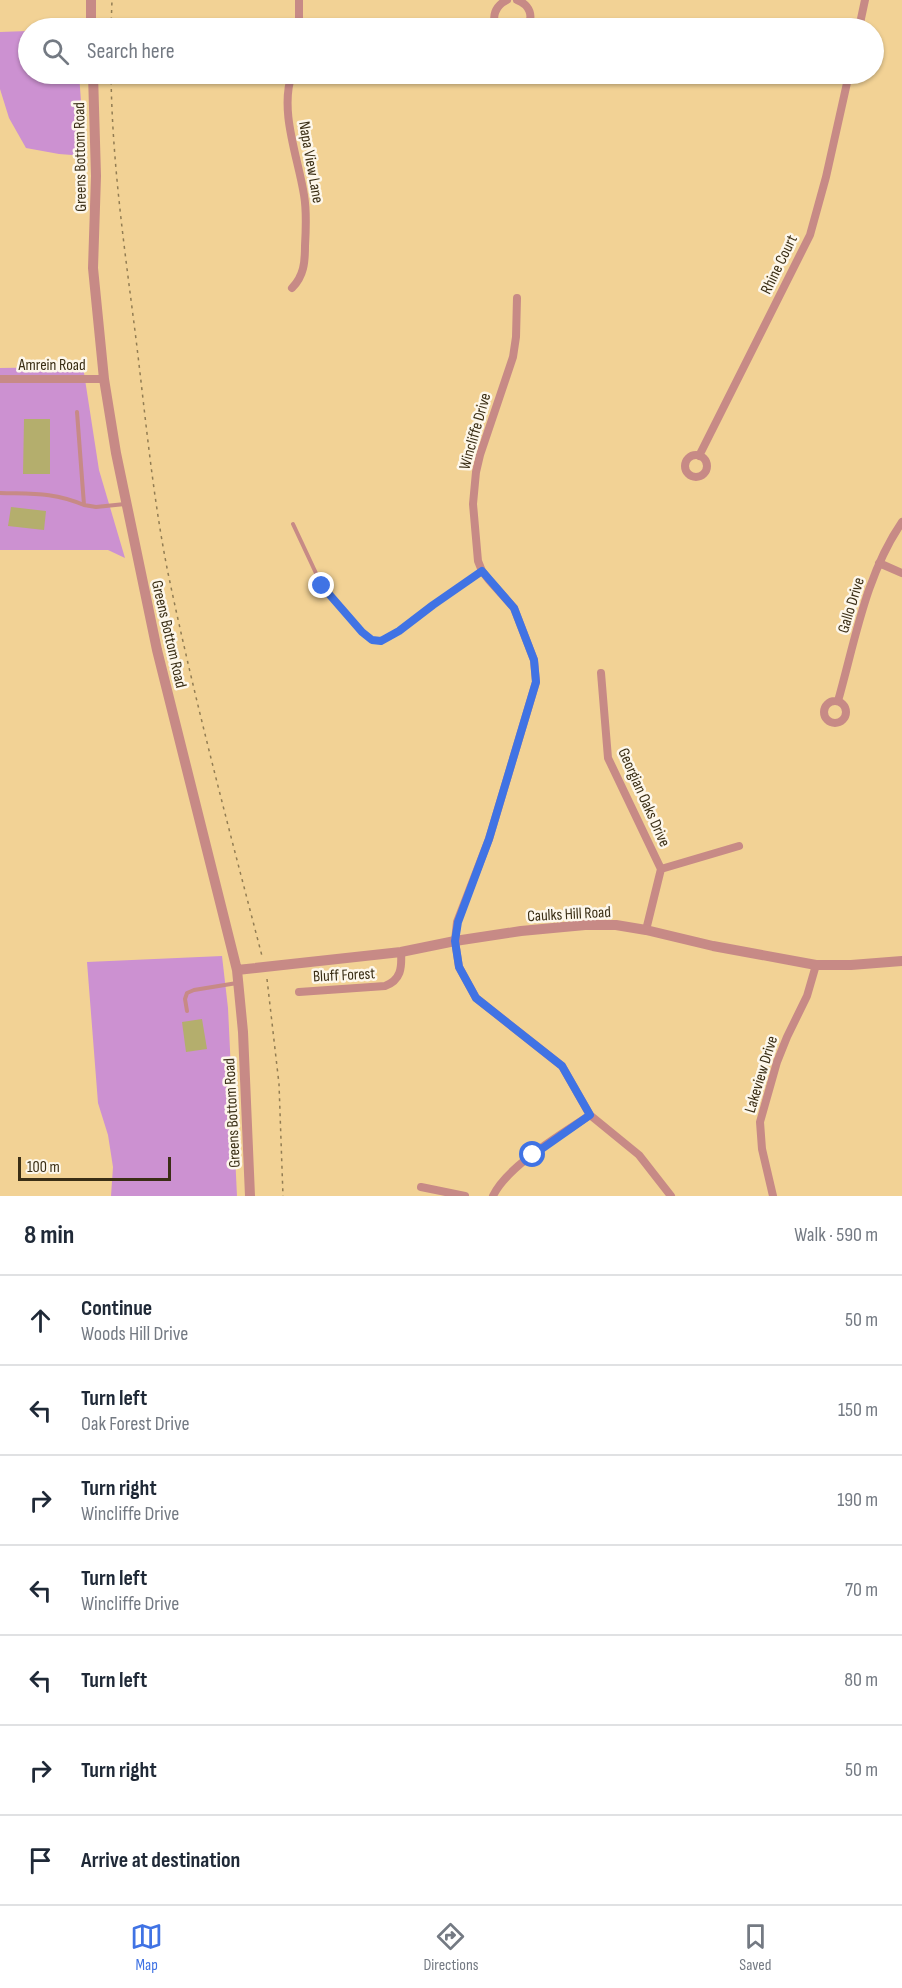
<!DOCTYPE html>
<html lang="en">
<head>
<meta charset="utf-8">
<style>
	:root { --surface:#fff; --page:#f2f2f3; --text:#1f2937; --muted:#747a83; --line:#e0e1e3; --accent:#4073e4 }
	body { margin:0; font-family:"Sofia Sans Condensed",sans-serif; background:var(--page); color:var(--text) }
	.scale { position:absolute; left:18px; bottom:15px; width:153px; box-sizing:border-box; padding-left:6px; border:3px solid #3a2e15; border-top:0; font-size:16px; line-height:21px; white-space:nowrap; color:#3a2e15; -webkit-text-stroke:4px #fdf7eb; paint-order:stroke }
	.stop { position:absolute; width:18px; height:18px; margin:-14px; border:4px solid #4073e4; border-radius:50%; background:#fff }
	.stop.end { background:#4073e4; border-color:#fff; box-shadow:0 2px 6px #0008 }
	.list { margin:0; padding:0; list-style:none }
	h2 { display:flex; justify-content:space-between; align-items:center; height:78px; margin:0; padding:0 24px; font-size:26px }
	h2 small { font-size:20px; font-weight:400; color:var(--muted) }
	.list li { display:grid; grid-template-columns:39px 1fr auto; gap:18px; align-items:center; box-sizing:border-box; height:90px; padding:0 24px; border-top:2px solid var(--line) }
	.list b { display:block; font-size:22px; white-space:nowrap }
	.list p { margin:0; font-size:20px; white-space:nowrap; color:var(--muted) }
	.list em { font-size:20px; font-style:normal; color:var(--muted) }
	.icon { flex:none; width:33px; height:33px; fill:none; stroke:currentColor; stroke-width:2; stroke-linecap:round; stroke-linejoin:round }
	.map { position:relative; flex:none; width:902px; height:1196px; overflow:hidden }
	.search { position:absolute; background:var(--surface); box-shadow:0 2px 4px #0004; left:18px; right:18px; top:18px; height:66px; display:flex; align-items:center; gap:15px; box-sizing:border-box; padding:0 21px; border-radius:33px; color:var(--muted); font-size:22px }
	.sheet { height:708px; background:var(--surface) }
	nav { display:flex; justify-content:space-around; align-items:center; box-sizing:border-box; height:84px; border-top:2px solid var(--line); background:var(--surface); font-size:16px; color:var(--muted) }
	nav a { display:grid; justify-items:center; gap:3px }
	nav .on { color:var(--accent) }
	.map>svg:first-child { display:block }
</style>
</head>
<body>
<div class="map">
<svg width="902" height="1196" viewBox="0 0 902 1196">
	<rect width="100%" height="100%" fill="#f2d295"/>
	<!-- green -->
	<path fill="#cc91d1" d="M28 31V74H79L85 156 59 154 26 148 9 118 0 89V32Z
		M82 360 99 470 125 558 108 550H0V368L66 367Z
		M222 956 228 1008 237 1196H111L113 1167 108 1135 98 1103 87 962Z"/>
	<!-- building -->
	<path fill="#b4ae6d" d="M24 419H50V474H23Z
		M11 507 46 511 44 530 8 526Z
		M202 1019 207 1049 186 1052 182 1022Z"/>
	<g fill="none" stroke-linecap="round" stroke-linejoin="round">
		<!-- path -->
		<path stroke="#927d53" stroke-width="1.5" stroke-dasharray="3 4.5" stroke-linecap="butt" d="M111 28 112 0
			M111 74C112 160 124 245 135 331 145 411 152 493 168 573 195 702 229 829 262 956
			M267 979 279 1084 283 1196"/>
		<!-- service -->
		<path stroke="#c78a86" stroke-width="4" d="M77 412 84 505 96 507 125 504
			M0 493C33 494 53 492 84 505
			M293 524 322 586 362 632 372 640 381 641 399 631 433 605 482 571
			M187 1011 185 999 187 993 194 990 237 983"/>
		<!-- minor -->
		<path stroke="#c78a86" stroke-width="8" d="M517 0C530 5 534 16 527 28
			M299 28V0
			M497 28C491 17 495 6 507 0
			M859 28 865 0
			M292 74C279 111 298 157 304 195 307 212 306 229 305 246 305 262 304 276 292 288
			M517 298 516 337 513 357 480 455 476 472 473 504 478 561 482 571 489 580 514 608 534 660 536 682 489 839 457 922 455 941 459 967 476 998 562 1066 590 1115 639 1155 671 1196
			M0 379H104
			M685 466a11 11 0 1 1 22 0a11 11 0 1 1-22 0Z
			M699 456 810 235 826 177 849 74
			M879 563 902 573
			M601 673 608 758 661 869 646 930
			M824 712a11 11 0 1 1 22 0a11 11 0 1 1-22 0Z
			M838 701C855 641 866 574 902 522
			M661 869 739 846
			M299 992 385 986C401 980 402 968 401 952
			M421 1187 465 1196
			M493 1196C507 1166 562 1134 590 1115
			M773 1196 762 1149 760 1122 777 1062 787 1037 807 996 816 965"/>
		<!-- tertiary -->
		<path stroke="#c78a86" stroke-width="10" d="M91 0V28
			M93 74 96 176 93 268 104 379 116 453 157 650 237 970 243 1032 250 1196
			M237 970 401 952 455 941 521 931 585 925H616L646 930 713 946 816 965H851L902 961"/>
	</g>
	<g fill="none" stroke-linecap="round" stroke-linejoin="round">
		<!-- route -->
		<path stroke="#4073e4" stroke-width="8" d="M322 586 362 632 372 640 381 641 399 631 433 605 482 571 514 608 534 660 536 682 489 839 458 922 455 941 459 967 476 998 562 1066 590 1115 533 1155"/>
	</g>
	<g text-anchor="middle" stroke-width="5" stroke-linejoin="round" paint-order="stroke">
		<!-- street labels -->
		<g font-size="16" fill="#3a2e15" stroke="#fdf7eb">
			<text transform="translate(79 157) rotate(-91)" y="6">Greens Bottom Road</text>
			<text transform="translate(312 162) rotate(80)" y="6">Napa View Lane</text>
			<text transform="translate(778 264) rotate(-64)" y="6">Rhine Court</text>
			<text x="52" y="370">Amrein Road</text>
			<text transform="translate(474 431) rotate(-74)" y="6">Wincliffe Drive</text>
			<text transform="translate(850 605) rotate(-73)" y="6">Gallo Drive</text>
			<text transform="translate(170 634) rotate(77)" y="6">Greens Bottom Road</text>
			<text transform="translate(645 797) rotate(66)" y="6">Georgian Oaks Drive</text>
			<text transform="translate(569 913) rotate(-3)" y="6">Caulks Hill Road</text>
			<text transform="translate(344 974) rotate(-3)" y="6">Bluff Forest</text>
			<text transform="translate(760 1074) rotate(-73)" y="6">Lakeview Drive</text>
			<text transform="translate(231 1113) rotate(-93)" y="6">Greens Bottom Road</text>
		</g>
	</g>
</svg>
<div class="scale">100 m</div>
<div class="stop" style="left:533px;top:1155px"></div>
<div class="stop end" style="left:322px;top:586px"></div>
<div class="search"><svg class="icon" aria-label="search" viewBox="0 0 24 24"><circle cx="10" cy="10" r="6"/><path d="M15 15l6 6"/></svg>Search here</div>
</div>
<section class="sheet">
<h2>8 min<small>Walk · 590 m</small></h2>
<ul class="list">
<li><svg class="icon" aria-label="ahead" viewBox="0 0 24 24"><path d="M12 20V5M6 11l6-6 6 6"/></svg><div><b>Continue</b><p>Woods Hill Drive</p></div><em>50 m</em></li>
<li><svg class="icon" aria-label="left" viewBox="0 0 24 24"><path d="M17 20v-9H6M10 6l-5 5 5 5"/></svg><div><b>Turn left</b><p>Oak Forest Drive</p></div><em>150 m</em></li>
<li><svg class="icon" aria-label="right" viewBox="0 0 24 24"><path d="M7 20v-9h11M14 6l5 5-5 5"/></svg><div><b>Turn right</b><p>Wincliffe Drive</p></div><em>190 m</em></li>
<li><svg class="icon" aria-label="left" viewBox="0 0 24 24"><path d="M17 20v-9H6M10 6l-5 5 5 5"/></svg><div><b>Turn left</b><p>Wincliffe Drive</p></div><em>70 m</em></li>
<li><svg class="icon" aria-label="left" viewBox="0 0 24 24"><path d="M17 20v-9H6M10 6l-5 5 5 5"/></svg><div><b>Turn left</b></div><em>80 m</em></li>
<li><svg class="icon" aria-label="right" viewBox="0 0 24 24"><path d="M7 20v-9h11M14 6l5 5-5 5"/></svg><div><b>Turn right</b></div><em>50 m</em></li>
<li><svg class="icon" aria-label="arrive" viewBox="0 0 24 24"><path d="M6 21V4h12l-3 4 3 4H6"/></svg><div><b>Arrive at destination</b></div></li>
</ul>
</section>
<nav>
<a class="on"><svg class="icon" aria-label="map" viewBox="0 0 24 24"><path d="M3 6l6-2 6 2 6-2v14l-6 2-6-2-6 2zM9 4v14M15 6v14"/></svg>Map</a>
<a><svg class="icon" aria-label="directions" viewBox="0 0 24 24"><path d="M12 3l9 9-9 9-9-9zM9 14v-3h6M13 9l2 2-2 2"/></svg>Directions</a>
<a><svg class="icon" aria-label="saved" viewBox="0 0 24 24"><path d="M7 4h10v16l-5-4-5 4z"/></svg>Saved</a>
</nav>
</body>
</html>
